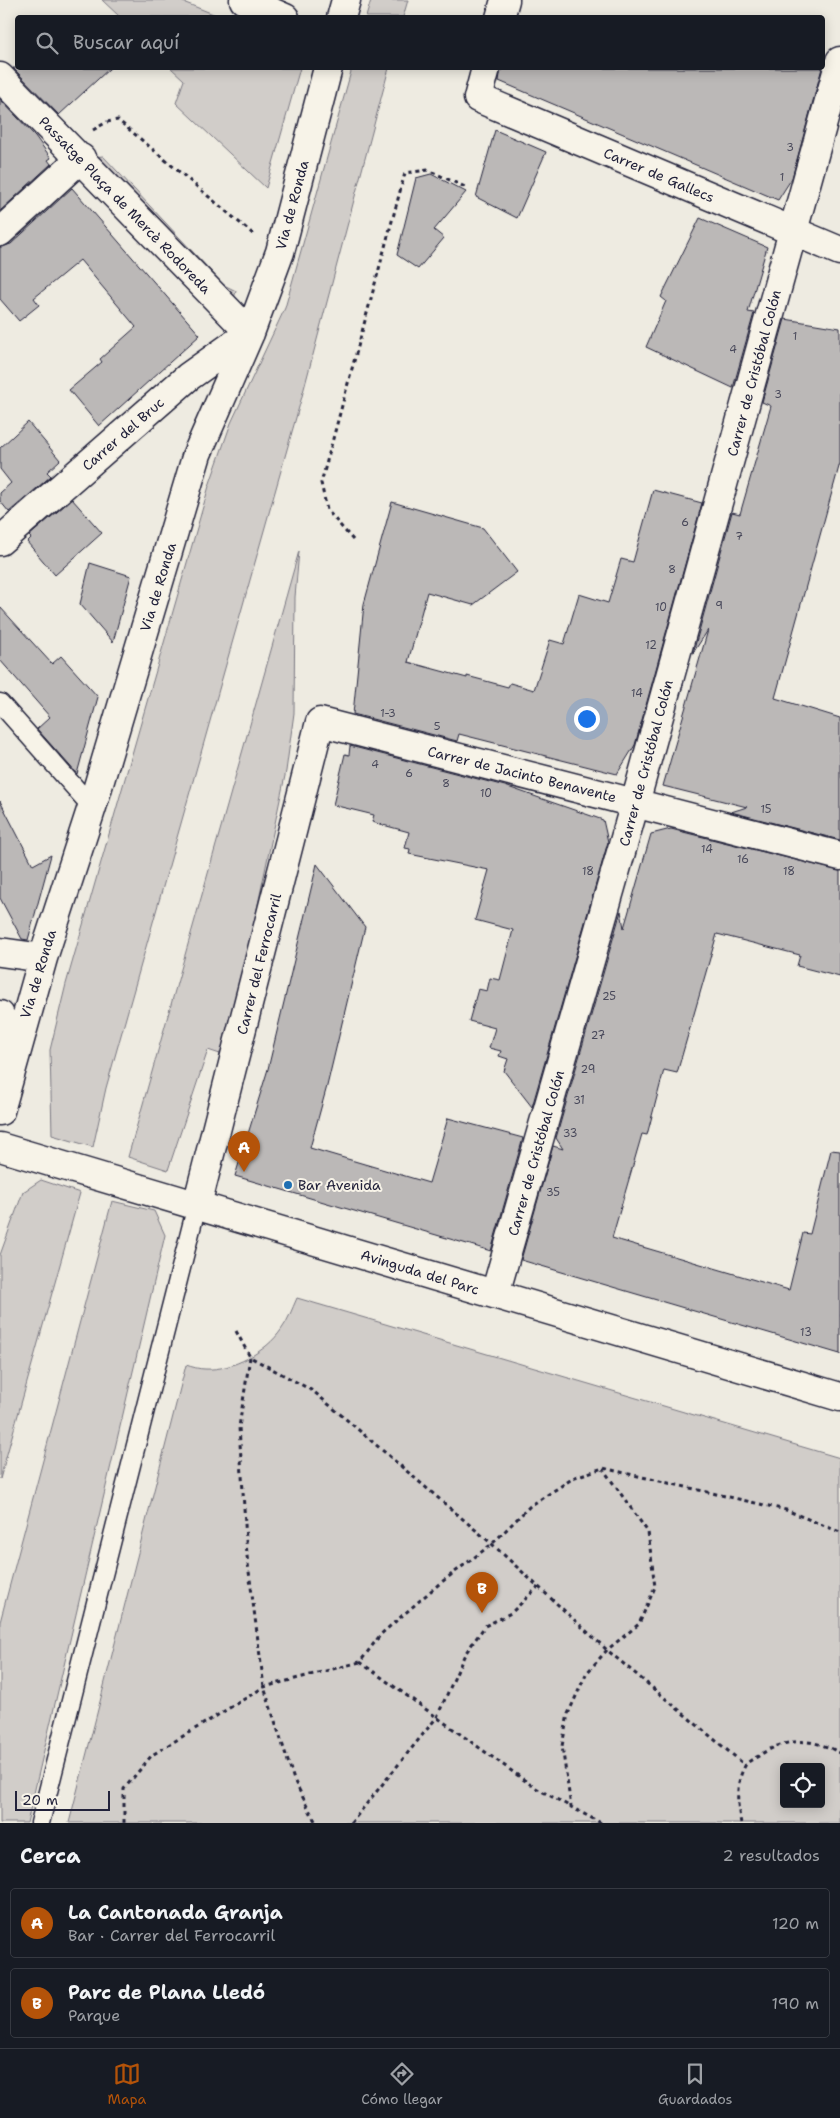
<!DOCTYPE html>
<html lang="es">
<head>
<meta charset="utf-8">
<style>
	:root { --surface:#171b24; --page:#242831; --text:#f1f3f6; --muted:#9ea1a6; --line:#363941; --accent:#b45309 }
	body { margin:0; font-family:"Shantell Sans",sans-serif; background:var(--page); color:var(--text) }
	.controls { position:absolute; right:15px; bottom:15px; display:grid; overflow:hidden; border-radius:5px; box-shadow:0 2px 12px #0003 }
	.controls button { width:45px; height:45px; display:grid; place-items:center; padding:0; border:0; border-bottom:1px solid var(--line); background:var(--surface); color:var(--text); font:25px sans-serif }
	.scale { position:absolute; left:15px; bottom:12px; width:95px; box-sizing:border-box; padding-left:5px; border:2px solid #22223b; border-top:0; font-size:14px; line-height:18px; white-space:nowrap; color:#22223b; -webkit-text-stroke:4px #f7f3e8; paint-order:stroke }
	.you { position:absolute; left:586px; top:718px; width:18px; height:18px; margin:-12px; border:4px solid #fff; border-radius:50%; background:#1a73e8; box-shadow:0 0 0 8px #1a73e833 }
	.badge { display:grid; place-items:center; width:32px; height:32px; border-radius:50%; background:var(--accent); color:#fff; font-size:16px; font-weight:700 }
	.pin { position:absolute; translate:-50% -41px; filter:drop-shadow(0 1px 2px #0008) }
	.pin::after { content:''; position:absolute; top:26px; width:18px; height:15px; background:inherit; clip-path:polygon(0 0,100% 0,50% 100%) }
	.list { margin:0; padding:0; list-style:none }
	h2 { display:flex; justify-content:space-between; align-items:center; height:65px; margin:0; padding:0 20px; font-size:21px }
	h2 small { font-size:16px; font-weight:400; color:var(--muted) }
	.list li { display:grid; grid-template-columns:32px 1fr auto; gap:15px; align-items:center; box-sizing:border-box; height:70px; margin:0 10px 10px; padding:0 10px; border:1px solid var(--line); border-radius:5px }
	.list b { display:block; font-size:19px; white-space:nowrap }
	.list p { margin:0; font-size:16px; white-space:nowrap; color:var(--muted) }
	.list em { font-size:16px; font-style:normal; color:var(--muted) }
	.icon { flex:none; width:28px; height:28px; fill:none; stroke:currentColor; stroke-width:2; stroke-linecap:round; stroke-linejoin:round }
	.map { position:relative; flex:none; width:840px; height:1823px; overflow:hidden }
	.search { position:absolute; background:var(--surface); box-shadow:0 2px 12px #0003; left:15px; right:15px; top:15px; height:55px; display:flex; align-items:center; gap:12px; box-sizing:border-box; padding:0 18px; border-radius:5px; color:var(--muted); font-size:19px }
	.sheet { height:225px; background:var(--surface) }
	nav { display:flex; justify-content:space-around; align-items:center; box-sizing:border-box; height:70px; border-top:1px solid var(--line); background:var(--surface); font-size:14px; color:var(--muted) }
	nav a { display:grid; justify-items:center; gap:2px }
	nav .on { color:var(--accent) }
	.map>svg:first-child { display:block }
</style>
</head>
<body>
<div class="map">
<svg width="840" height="1823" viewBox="0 0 840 1823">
	<rect width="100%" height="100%" fill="#eeebe1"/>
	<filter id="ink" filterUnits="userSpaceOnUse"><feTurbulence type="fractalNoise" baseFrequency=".02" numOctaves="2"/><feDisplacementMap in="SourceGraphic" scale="10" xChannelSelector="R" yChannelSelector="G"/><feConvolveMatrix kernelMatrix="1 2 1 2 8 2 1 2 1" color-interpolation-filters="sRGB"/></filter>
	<g filter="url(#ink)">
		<!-- green -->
		<path fill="#d1cdc9" stroke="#7a7882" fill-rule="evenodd" d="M102 0H178L221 17H120Z
			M371 0H408L403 17H366Z
			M171 68H300L266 188 176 103 184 80Z
			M352 68H389L301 400 106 1088 93 1147 52 1135 50 1050 66 984 209 486 231 423 285 308Z
			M103 156 224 285 236 291 232 306 93 157Z
			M299 551 295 597 294 713 286 771 226 1056 208 1050 168 1170 128 1157Z
			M41 1180 80 1193 0 1479V1255L23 1192Z
			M112 1201 154 1211 165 1235 27 1823H0V1622Z
			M297 1298 840 1458V1823H69L186 1365C192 1367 199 1369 205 1369 232 1371 267 1351 281 1330 288 1321 292 1309 297 1298ZM784 1767H821V1804H784Z"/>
		<!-- building -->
		<path fill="#bbb8b7" stroke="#22223b" d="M13 68H110L59 115Z
			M501 68H822L792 178 778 200 499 81Z
			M0 99 35 136 51 158 48 160 51 164 0 211Z
			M495 130 546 152 517 218 476 197Z
			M431 174 466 192 434 230 444 238 418 269 397 255 416 178Z
			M72 188 200 335 99 426 69 390 102 362 100 359 136 327 80 260 34 298 39 305 19 321 0 299V247L11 244Z
			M700 218 767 247 748 312 754 313 733 388 646 347 666 301 661 297Z
			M785 319 840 328V463L775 698 840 718V840L731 812 747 807 663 786 708 630 693 653 732 512 740 514 771 406 762 402Z
			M28 422 60 460 47 472 51 476 9 512 0 501V493L11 483 0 469V448Z
			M653 490 702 503 635 745 617 774 459 734 457 741 353 714 364 604 392 502 483 528 517 572 473 605 427 592 408 662 467 678V676L508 687 510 683 534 690 550 640 564 644 579 594 608 603 621 559 633 562Z
			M72 499 102 533 55 575 27 542 31 538 29 536Z
			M90 563 131 576 113 642 80 604Z
			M0 607 52 664 61 656 98 697 77 774 37 729 50 717 0 660Z
			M350 746 505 786 603 820 608 842 532 1107 504 1071 508 1059 499 1056 501 1051 489 1048 495 1028 469 1021 478 989 487 991 490 978 500 980 513 930 475 920 489 870 409 854 410 849 405 848 409 832 372 822 374 815 333 805 345 754 349 755Z
			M0 801 33 865 51 855 28 940 22 939 0 898Z
			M671 829 840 871V977L797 966 800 955 717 934 677 1073 664 1070 647 1135 642 1134 612 1238 789 1290 803 1233 810 1234 831 1150 840 1151V1354L521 1260 553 1146 563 1149 556 1138 621 911 624 928 651 834Z
			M317 864 365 927 327 1086 310 1148 429 1183 448 1118 523 1138 491 1251 235 1176 268 1069Z"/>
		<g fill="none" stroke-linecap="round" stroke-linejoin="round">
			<!-- lane casing -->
			<g stroke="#22223b" stroke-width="21">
				<path id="lane" d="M0 703 92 807
					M40 1823 197 1205"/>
			</g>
			<!-- street casing -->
			<g stroke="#22223b" stroke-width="31">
				<path id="street" d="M244 0 285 18
					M341 18 346 0
					M500 18 505 0
					M486 68 478 98 840 251
					M0 77 250 333 188 377 0 541
					M0 232 81 158
					M0 952 43 958
					M0 1015 13 1059
					M0 1111 43 958 92 807 197 454 250 333 280 252 328 68
					M0 1147 840 1397
					M197 1205 320 722 840 856
					M495 1294 635 803 840 61"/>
			</g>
			<!-- path -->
			<path stroke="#22223b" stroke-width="3" stroke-dasharray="4 4" stroke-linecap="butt" d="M93 130 107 122 118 120 253 234
				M353 540 327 510 321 483 405 173 428 170 467 188
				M236 1331 250 1357 313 1391 492 1544 607 1650 745 1765
				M250 1357 239 1427 247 1556 264 1687 294 1780 316 1823
				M360 1662 534 1787 571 1807
				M124 1823V1789L152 1755 264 1687 360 1662 381 1634 439 1584 492 1544 530 1506 575 1477 603 1468 786 1510 840 1532
				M351 1823 437 1717 465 1654 485 1626 511 1613 538 1587
				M601 1823 571 1807 562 1746 568 1714 586 1674 607 1650 639 1624 655 1587 648 1532 603 1469
				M741 1823C737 1805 735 1783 745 1766 747 1761 756 1758 760 1755 787 1737 813 1738 840 1753"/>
			<!-- lane -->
			<use href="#lane" stroke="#f7f3e8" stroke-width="18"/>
			<!-- street -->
			<use href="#street" stroke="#f7f3e8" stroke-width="28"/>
		</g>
	</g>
	<!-- markers -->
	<circle fill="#1f6fb2" stroke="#f7f3e8" stroke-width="2" cx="288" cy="1185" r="5"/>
	<g text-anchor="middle" stroke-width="4" stroke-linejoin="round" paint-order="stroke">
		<!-- number labels -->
		<g font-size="11" fill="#48485a">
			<text x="790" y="151">3</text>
			<text x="782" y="181">1</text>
			<text x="795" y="340">1</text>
			<text x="733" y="353">4</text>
			<text x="778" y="398">3</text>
			<text x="685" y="526">6</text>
			<text x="739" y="540">7</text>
			<text x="672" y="573">8</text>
			<text x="719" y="609">9</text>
			<text x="661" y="611">10</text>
			<text x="651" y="649">12</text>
			<text x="637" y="697">14</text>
			<text x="388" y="717">1-3</text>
			<text x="437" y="730">5</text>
			<text x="375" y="768">4</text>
			<text x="409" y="777">6</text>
			<text x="446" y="787">8</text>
			<text x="486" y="797">10</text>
			<text x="766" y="813">15</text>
			<text x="707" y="853">14</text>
			<text x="743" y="863">16</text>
			<text x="588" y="875">18</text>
			<text x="789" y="875">18</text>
			<text x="609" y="1000">25</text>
			<text x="598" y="1039">27</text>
			<text x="588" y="1073">29</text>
			<text x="579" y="1104">31</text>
			<text x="570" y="1137">33</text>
			<text x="553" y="1196">35</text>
			<text x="806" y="1336">13</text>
		</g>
		<!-- street labels -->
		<g font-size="14" fill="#22223b" stroke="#f7f3e8">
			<text transform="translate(659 175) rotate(23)" y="5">Carrer de Gallecs</text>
			<text transform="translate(125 205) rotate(46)" y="5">Passatge Plaça de Mercè Rodoreda</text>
			<text transform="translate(292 205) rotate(-75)" y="5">Via de Ronda</text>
			<text transform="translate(754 373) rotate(-75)" y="5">Carrer de Cristóbal Colón</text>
			<text transform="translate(123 434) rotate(-41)" y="5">Carrer del Bruc</text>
			<text transform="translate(158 587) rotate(-73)" y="5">Via de Ronda</text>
			<text transform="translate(646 763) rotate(-75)" y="5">Carrer de Cristóbal Colón</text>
			<text transform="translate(522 774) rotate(14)" y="5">Carrer de Jacinto Benavente</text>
			<text transform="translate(259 964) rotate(-76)" y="5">Carrer del Ferrocarril</text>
			<text transform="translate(38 974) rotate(-73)" y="5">Via de Ronda</text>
			<text transform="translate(536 1153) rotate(-74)" y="5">Carrer de Cristóbal Colón</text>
			<text transform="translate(420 1272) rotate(17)" y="5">Avinguda del Parc</text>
		</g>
		<!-- poi labels -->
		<g font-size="14" fill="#22223b" stroke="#f7f3e8" text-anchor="start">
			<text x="298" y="1190">Bar Avenida</text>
		</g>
	</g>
</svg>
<div class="controls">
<button><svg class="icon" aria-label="locate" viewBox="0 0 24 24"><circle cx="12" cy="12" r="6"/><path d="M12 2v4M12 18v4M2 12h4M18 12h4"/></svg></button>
</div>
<div class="scale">20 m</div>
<div class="you"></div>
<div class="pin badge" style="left:244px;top:1172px">A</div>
<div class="pin badge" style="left:482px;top:1613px">B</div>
<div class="search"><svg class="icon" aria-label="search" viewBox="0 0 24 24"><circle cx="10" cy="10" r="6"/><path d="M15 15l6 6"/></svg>Buscar aquí</div>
</div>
<section class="sheet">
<h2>Cerca<small>2 resultados</small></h2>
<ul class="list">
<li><span class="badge">A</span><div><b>La Cantonada Granja</b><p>Bar · Carrer del Ferrocarril</p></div><em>120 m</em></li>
<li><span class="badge">B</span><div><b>Parc de Plana Lledó</b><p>Parque</p></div><em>190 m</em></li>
</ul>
</section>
<nav>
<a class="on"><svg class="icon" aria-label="map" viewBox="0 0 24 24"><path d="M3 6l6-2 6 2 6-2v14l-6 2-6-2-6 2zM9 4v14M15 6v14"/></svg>Mapa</a>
<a><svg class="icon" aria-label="directions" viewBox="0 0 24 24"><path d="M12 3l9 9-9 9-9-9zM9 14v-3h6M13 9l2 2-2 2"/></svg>Cómo llegar</a>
<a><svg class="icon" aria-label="saved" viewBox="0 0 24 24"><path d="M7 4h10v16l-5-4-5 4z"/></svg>Guardados</a>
</nav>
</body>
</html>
